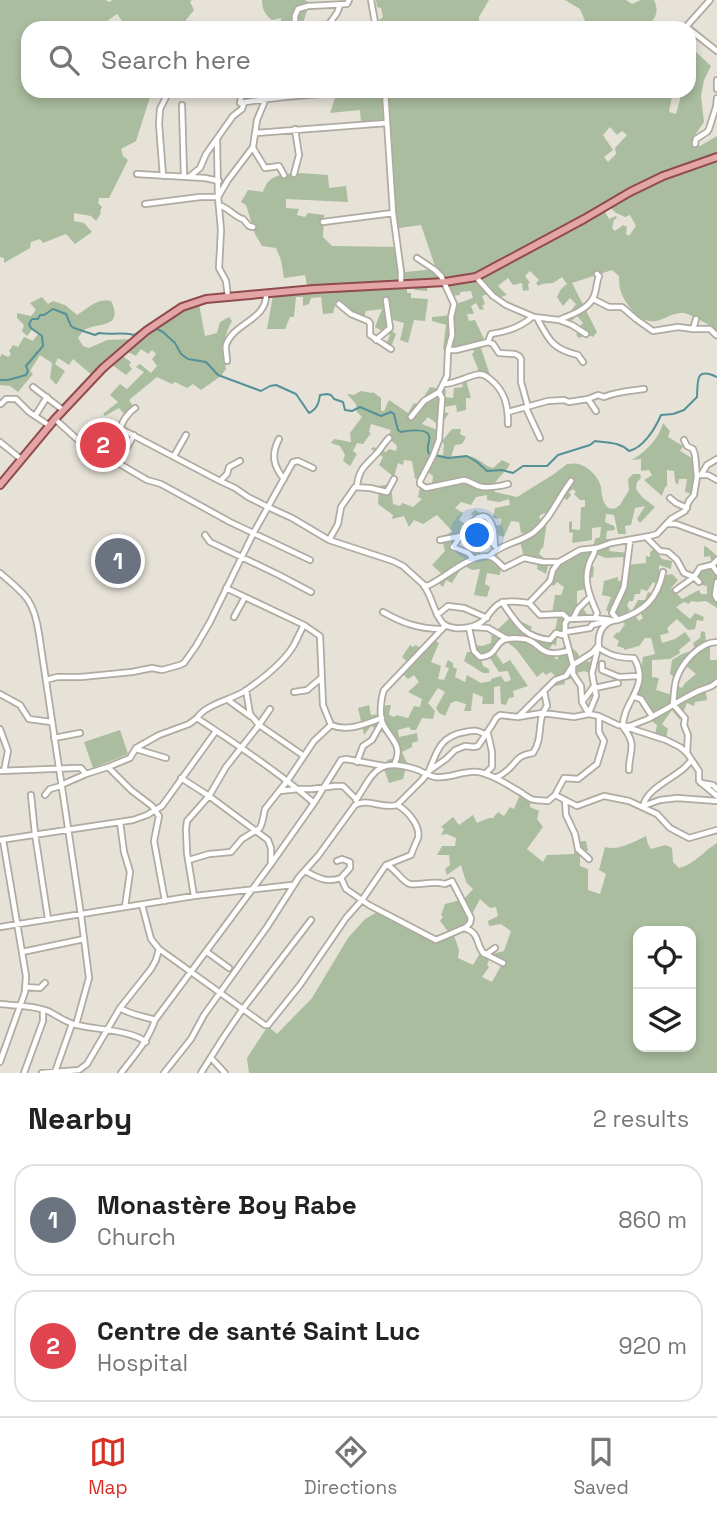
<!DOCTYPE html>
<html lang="en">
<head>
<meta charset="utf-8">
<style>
	:root { --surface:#fff; --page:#f2f2f2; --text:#222; --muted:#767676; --line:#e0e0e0; --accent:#d93025 }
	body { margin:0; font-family:"Space Grotesk",sans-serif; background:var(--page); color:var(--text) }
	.controls { position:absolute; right:21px; bottom:21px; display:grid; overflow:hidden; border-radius:14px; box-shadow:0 4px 10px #0003 }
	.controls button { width:63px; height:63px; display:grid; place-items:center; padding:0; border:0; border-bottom:2px solid var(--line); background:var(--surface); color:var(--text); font:35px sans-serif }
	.you { position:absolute; left:478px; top:536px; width:24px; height:24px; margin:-18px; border:5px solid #fff; border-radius:50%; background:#1a73e8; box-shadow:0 0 0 10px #1a73e833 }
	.badge { display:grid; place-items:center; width:46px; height:46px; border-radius:50%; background:var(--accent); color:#fff; font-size:23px; font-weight:700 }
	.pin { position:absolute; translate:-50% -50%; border:4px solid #fff; box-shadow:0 2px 7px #0006 }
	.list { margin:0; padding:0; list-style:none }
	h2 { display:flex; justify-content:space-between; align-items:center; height:91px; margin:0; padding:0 28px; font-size:30px }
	h2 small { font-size:23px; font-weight:400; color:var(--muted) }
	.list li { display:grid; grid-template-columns:46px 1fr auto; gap:21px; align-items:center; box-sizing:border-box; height:112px; margin:0 14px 14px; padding:0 14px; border:2px solid var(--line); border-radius:21px }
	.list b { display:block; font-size:26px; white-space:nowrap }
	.list p { margin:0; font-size:23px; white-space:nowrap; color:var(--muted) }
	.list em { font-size:23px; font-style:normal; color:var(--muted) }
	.icon { flex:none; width:38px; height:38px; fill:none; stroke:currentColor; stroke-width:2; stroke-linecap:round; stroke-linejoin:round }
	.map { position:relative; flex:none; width:717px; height:1073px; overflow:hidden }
	.search { position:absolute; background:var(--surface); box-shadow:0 4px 10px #0003; left:21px; right:21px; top:21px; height:77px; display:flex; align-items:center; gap:18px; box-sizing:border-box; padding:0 24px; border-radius:21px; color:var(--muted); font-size:26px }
	.sheet { height:343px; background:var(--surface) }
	nav { display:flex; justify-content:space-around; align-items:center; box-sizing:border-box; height:98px; border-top:2px solid var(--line); background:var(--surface); font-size:19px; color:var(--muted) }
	nav a { display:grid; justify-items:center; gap:4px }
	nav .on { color:var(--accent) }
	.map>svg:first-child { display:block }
</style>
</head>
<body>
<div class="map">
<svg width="717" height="1073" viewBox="0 0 717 1073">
	<rect width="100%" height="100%" fill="#e6e2d8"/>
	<!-- green -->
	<path fill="#aabd9f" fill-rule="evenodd" d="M0 0H105L110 2 112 0H192L190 2 194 10 186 20 185 28H127L117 14 100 26V28H28V91H152L136 141 121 149 123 156 128 160 109 198H99L98 203 102 207 100 211 101 213 96 221 91 216 74 213V221L84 223 92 232 75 244 66 234 43 243 40 239 31 242 30 248 4 263V258L0 257Z
		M262 0H305L310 3 301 28H281V18L272 20C265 15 262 9 262 0Z
		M376 0H489L479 17V28H378L377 22 383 17 381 8 377 7Z
		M565 0H626L632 4 641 0H654C660 13 655 19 645 28H588L580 9Z
		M696 52 711 66 704 80 701 96 704 122 695 135 696 144 700 146 717 136V330C711 326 689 313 683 313 674 312 665 319 656 321 640 324 626 305 621 292 619 287 619 281 619 276L612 270 572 283 597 332 593 337 589 335 578 338 576 334 580 331 578 328 583 323 577 316 571 321 566 317 576 304 570 298 563 306 557 297 561 289 567 284 562 277 553 283 542 284 538 286 536 283 539 280 530 271 525 276 530 283 528 284 529 290 523 291 522 283 513 285 508 278 498 286 507 295 495 299 491 293 482 296 485 304 482 306 484 309 480 310 476 303 471 306 474 314H467L469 321 475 320 484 339 479 342 490 375 481 377 472 354 474 352 473 348 443 349 446 325 432 321V317L453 315V305L473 298 471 291 460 292V295L451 296 450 292H444L442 285 428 286 427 291 415 290 413 286 407 288V293H411V298L428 299 425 321 414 320 408 343 400 340 404 323 393 320 391 330 396 334 390 350 385 347 390 335 375 327 382 309 366 311 364 317 349 310 340 304 335 306 333 313 323 314 321 297 311 298 309 304 303 306V297H296L294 317H290L285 329H267L274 290 307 285 305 275 284 278 281 260 276 248 262 246 255 234 246 205 241 202 248 190 263 192C263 191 267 183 268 182 278 169 313 174 328 175L329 188 346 186 348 202 286 199V208L299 209 297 215 305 217 308 213 324 215 323 237 332 246 400 247 405 272 436 269 421 225 393 229 387 179 384 122H361L360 110 330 113 336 95 348 91H648L659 95V91H673L669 112 676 114 682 92 678 91H689V59ZM610 127 617 135 622 131 627 135 615 148 616 154 608 162 604 157 613 150 603 135ZM611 208 616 213 625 217 630 215 636 226 629 236 626 234 627 227 623 225 615 231 612 228 614 220 617 218 616 216 609 219 605 212Z
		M42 297 48 304 53 301 65 305 77 315C88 308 98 297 111 301 124 328 99 323 86 329 82 331 81 334 78 338L83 346 89 348 107 340 133 339 181 305 199 304 205 336 217 333 220 322 229 317 232 321C222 339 223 349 226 369L221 376 201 390 193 384 187 388 175 382 172 384 157 377 129 400 134 407 126 416 119 408 105 416 103 414 118 402 110 395 120 384 127 389 144 372 136 367 140 364 151 373 157 366 152 359 156 354 152 350 148 354 141 349 136 356 126 351 121 355 131 362 129 365 132 369 126 375 111 364 93 376 73 359 69 365 58 358 55 364 65 371 56 385 50 378 52 363 40 355 30 371 33 374 18 392 10 386 0 385V357L2 354 8 357 11 354 9 351 13 345 18 347 24 337 33 341 38 334 32 330 27 336 22 331 24 325 17 318V313L31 316 36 310 30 303Z
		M461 380H466L471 398H466V410L457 412 456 405 444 407 443 412 449 413 440 426 428 417 422 424 440 431 437 437 438 438 434 454 443 455 444 445 442 441 452 429H461L460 434 466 437 462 444 455 445 451 457C459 457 469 454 477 459 484 463 484 465 493 468L502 460 510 464C505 473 497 478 492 487L495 492 517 497 554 474 567 464C571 464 575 463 578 464 588 466 599 477 601 487 602 496 602 501 608 508L614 509 620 505 629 490 628 479 633 474H640L641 478 637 482 636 489 642 497 655 507 640 523 637 519 645 506 635 508 631 525 625 526 626 534H618L614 515 606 514 605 522 614 526 615 530 607 531 606 539H611L609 551 629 553V561L623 560V557L606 558 598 555 593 557 591 566 594 567 593 577 588 578 590 588 577 591V606L582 607 589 617H578L574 623 568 622 565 639 557 638 556 646 553 644 548 650 557 660 563 647C572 647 578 650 580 659L594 663 592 674 584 671 574 674V679H564L565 684 555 686 556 677 551 672 546 675 543 672 537 677 516 649 507 642 495 652 503 664 510 660 528 686 513 691 514 697 509 698 506 705 501 704 500 686 494 687V704H482L483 697 473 693 471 711H464L466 704 456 701 451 703 445 716 439 713 436 708 445 692 438 688 428 703 435 711 433 719 422 718 416 730H411L409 727 398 730 399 737 417 733 418 741 412 743V747L402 752 407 763 403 779 389 783 384 769 389 768 387 760 399 757 394 741 388 740V735L371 726 364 735 358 708 369 705 371 715 381 714V709L387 705H391L389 715 395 717 396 715 408 718 414 706 420 707 422 699 408 692 419 682 414 675 408 679 402 673 409 663 402 657 410 645 413 647 415 645 427 651 434 640 439 643 431 662 441 666 438 679 444 680 449 668 445 667 448 660 453 663V667L457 669 455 677 465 682 467 675 481 683 491 681V679L501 676 505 682 511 680 508 671 499 672 488 655 481 659 483 666 489 669V673H483L464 661 467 652H473L474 645 482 646 491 643 492 632C500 630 504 621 512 617L532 627 528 635 533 640 537 635 545 642 555 632 558 614H552L555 595H561L564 587 557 582 554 586 547 582 556 565 578 550 593 548 595 539 600 537 601 527 592 528V540L572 543 573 533 569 532V522L572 521V529L580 530 581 507H585V500H580L574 494 576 492 573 489 569 492 571 495 567 500 561 496 557 502 551 517 544 513 539 516 541 521 547 522 543 548 541 549 539 554 549 562 546 574 537 569 538 560H525L520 542 530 537V534L521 533 519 522 511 521 504 537 491 533 492 526 501 525V519L493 518 495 508 510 505 509 499 499 502 487 500V495L476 497 471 505 461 502 455 508 463 513 459 520 467 525 475 518 471 514 475 510 482 514 480 540H459L457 548 466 550 481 544 480 553 490 555 496 552 501 563 500 575 487 573 485 584 490 587 487 597 474 595 480 569 472 570 463 565 452 583 446 580 443 587 435 580 442 574 432 565 445 551 441 536 453 532 437 515 423 524 414 520 409 527 404 516 392 519 393 515 378 504 379 486 391 484 393 504 400 506 402 503 413 507 422 499 418 497 420 487 432 484 433 476 429 473 415 479 412 461 404 460 403 465 398 463 394 477 379 465 383 457 371 449 373 447 386 452 389 449 396 451 397 446 388 437 391 430 371 424 369 432 371 433 363 444 357 443 353 451 357 454 350 466 343 461 345 455 340 446 331 443 334 439 351 442 350 433 362 417 357 412 356 404 347 394 354 395 361 391 372 393 373 392 381 398V411H384L389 400 408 413 414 403 419 405 430 387 446 390 445 397 453 398 454 388 463 387Z
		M663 423 670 431 668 437 683 446 680 451 695 460 693 468 697 470 695 495 685 492 687 479H679L678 485 675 482 674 471 667 470V486L665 487 662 496 644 480 652 475 649 470 641 471V459L632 460C646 451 659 439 663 423Z
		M704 546 707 547 717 556V608L706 601 697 602 691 601 689 604 684 602 676 607 690 619 695 613 704 617 703 621 697 620 695 629 688 630 677 619 667 628 669 633 660 635 662 643 675 639 685 632 691 640 679 650 680 653 670 659 652 660V677L659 678 656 690 672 695 675 685 682 688 685 683 696 674 685 665 676 678 670 674 672 660 682 654 695 650 693 643 700 638 701 631 705 632 706 642H710V660H717V684L705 686 707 700 695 702 694 706 687 703 680 720 672 710 662 724 668 729 666 738 655 735 657 725 646 717 649 707 644 705V698L637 696 643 657 655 654 651 638H645L639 646 624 650V648L617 646 619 641 613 637 617 632 619 633 625 624 622 622 634 614 639 621 643 618 640 612 635 614 633 609 638 600H645L648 592 656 595 662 587 653 582 647 591 641 589 640 594H635L633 601H629L627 606 630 610 619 619 606 610 611 597 602 595 604 581 618 577V581L626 580 628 565 646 563V556L650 557V552L654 549 662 559 672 561 671 569 659 565V573L666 575 672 574 678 580 671 588 682 599 699 590 701 594H707V586L702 585 699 580 694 581V578L699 570 713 566 710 556 704 557Z
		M120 730 128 754 93 768 84 742Z
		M521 792 531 797 530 807 539 811 537 819 543 827 527 849 543 862 547 855 574 854 575 842 586 841 588 851H580V866L588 869V890L600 894 606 874 599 870 605 847C618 851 634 842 646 836L648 844 651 849 666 845 672 848 673 862 679 868C693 865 704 851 717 843V1073H249L247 1058 268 1026 277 1034 312 998 348 938 365 919 381 910 440 941 454 935 459 950 458 958 473 965 480 953 490 958 487 965 489 967 482 977 492 982 503 962 488 955 504 951 511 931 501 924 489 926 488 921 498 916 496 907 490 908 480 899 466 926 450 934 440 921 443 917 441 915 445 904 464 899 473 889 466 882 461 865 447 875 445 869 450 865 449 855H437L442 846H455L456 838 447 834 441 835 444 829 441 827 453 817 459 825 473 815 477 823 489 818H493L498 812 504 816 510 807 514 809ZM638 931H691V1047H638Z"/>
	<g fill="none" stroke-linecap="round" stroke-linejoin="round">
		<!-- stream -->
		<path stroke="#559196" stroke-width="2" d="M155 328 163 332 175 343 181 354 188 359 206 362 218 375 261 391 270 386 276 385 296 394 309 413C317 409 319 403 320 395L327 394 331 395 334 399 343 402 345 410 352 411 360 407 381 416 391 412 394 414 398 430 401 432C407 431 427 427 429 436 431 443 425 444 429 454L448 458 467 456 477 462 487 471 502 470 513 473 523 466H547L558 455 590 445 595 441C608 443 620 442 629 451 643 448 655 429 661 415L673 414 684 410 697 397C698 380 695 367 717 377
			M0 380H8L26 375 28 371 26 366 43 346 42 336 31 328 29 324 32 319H38L40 315H44L53 309 66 314 71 326 74 328 95 335 99 333C111 335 122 332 134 335L143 329"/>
		<!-- minor casing -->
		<g stroke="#afaba1" stroke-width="8">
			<path id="minor" d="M371 0 376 28
				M295 28V16L298 9 308 6 347 4 349 0
				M326 28 337 13 340 5
				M685 28 710 0
				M689 29 717 51
				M717 80V89
				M242 91 240 103C288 95 336 92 385 92
				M385 91 393 213 401 272V284
				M182 105 184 176
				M256 133 387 123
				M217 139 218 197 221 230 219 268 226 281 228 297
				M695 144 696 139 707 132 709 129 716 107 717 98
				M253 148 265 168 279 166 284 175
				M137 174 205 178 219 181
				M294 174 299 155 295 129
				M163 176 159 124 160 109 169 91
				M189 177 200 168 206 154 233 116 242 109 244 103
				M145 204 200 197H218L228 180 253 147 257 120 269 91
				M219 205C229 208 236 218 243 219L249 226 253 227
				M323 222 393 213
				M476 277 493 296 506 305 534 317 559 320 572 325 586 334
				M593 299 609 307H622L636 319 653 331 678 327 693 329 696 319
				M339 304 351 314 368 321 370 323V335L391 349
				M537 318C549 340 552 349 578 355L583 362
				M561 319C571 315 588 309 593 298 597 291 596 283 599 276L597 274
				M693 329H710L716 335
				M376 340 390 328 386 300
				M488 342 493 344 499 353 515 354 519 356 521 359V382L528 407
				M448 350H456L488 342 491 334C505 332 521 327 532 317
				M227 361C227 356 225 349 226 345 234 322 268 320 266 293
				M443 384C454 384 464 378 475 375 482 373 485 375 490 379 505 391 508 405 508 424
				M33 387 63 410
				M439 392 442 398 439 440 433 456 420 481V484L426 488 464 480C471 481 475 486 482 487 488 488 502 486 508 484
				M588 399 598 395 604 397C618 391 630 391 644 389
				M1 404 6 399H16L29 412 50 426
				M135 408C129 412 121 422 121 429L220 481 235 488 248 497 268 507 292 518 329 540 393 561 403 566 424 585 427 586C444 579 473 551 491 557 496 559 500 564 504 568L524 558 543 562H559L580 550 597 548 611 543 650 536 657 534 671 519 685 511 689 501 694 495 697 477 695 455 693 449 687 446 684 440
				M526 408 540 438
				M508 412 548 401 564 400 569 402 588 399 596 411
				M35 416 47 397
				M411 417 424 401 439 392 447 376 448 350 452 335 451 317 454 304 441 276 435 270 417 258
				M55 419 78 440 105 459 118 463 147 480 161 484 230 522 310 560
				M279 439C271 454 273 466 284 479
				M0 442 21 459
				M174 456 186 435
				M118 463 134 435
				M701 475 707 465 717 459
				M701 475H708L717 480
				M220 481 227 474 229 467 240 461
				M357 486C359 467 367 465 378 452 382 447 385 442 389 438
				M670 498 676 503 687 508
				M667 524H676L717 539
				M205 535 210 542 279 575 311 592
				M646 537 660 551 668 552 677 560 684 573 694 577 699 582
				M329 540 338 524 341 507 355 487 370 488 387 492 394 479
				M440 540 461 536 471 539 490 540 495 546
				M630 541 624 587 612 613 618 620C602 621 597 634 599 648 611 656 620 658 634 658 651 687 623 700 623 726L666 740 680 747 687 753 699 771V781L717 796
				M595 548C595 555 591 557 589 564 583 581 590 597 597 613L595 618
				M489 556C502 543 520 543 534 532 551 518 558 498 571 481
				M474 559 468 553 453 547C461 536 484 497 493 528 495 534 494 540 495 546
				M712 565 717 572
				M0 573C25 594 34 600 39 634L81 915 89 978 76 1025
				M717 582 715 595 717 599
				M424 586C432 596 433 610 441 621 444 626 449 627 455 628 469 629 481 626 489 614 492 610 496 605 501 603 508 600 521 602 529 603L540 615 563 614 568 619 595 618 611 620
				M226 588 304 625 320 636 323 705 331 725C348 732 365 724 382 718
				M676 590 694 577 700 568 712 565 717 560
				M502 602C517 623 523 637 550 640L556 633 562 635 565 632 590 628 592 625 607 621
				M529 603 550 581 553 570 559 562
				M383 612C402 623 419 629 442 629
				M437 615 448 606 464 608 487 618
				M234 617 245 597
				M568 619 565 623V635L573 665V674L581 686 582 702 589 714
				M573 619 578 609 590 597
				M618 620C644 611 657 600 663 572
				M474 627 488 628 507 639
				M469 628 474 651 480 657C498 656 494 642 506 639 511 638 524 638 528 640 535 642 540 650 547 652 554 655 562 652 569 651
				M602 664V670L619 677 639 676
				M46 680 57 677H81L132 672 152 668 162 670 180 665 184 663 196 646 210 622 254 532 293 462 298 461 313 468
				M595 688 618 683
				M294 692 307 690 320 679
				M0 694 20 705 29 719 51 722
				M635 697 641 699 652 716
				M228 700 250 716
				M583 701 594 686
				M270 709 259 725 304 756
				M589 713 596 696 592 673 598 647
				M518 717 555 680 566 676 573 665 592 653 598 646
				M197 718C206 704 231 700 245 691 261 680 284 662 294 645 297 639 300 632 304 625
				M623 727C638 746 629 750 629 770
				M0 729 8 751 4 771
				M54 738 80 733
				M136 749 166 758
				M687 752 688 735 684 725 685 718 673 704C674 696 674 687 676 680 681 664 699 642 717 642
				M357 762 363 746 372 740 382 722
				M394 765C404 745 391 740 383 724 379 715 381 698 384 690L445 626
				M108 767 130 758 136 748 159 735 189 724 197 718C237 745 277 771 314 803
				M0 771 76 768H81L86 774
				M429 771C437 750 441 736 465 732 475 730 478 730 486 735
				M485 774 492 767V752L488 734
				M181 778 209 796 268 840 271 848V863
				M495 778C499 776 502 775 505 772 518 763 514 756 533 753 544 737 536 720 547 706L544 691
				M701 783 713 785 717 789
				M61 785 86 774 108 767 131 790 152 806 159 816 154 841 165 901
				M280 791 298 789H312L335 786H343L356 799
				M31 795 35 834 48 919
				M45 795 50 789 61 786
				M555 795 577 806 604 796 629 801 657 814 670 828 689 838 717 830
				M356 800C374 773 376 757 415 769 422 771 428 776 435 777 450 779 463 770 478 772 493 774 509 786 522 793 522 794 531 799 531 799 536 801 543 800 548 801L555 795 564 778 578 779 597 764 604 741 599 732V717
				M565 800 566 815 575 834 578 849 589 859
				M397 805 422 780 429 771 446 759 455 750 465 746 474 747 478 746 492 725 496 718 500 715 518 717 542 713 574 717 589 714 599 716 618 725 630 726 648 719 668 708C672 705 695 692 701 690 708 687 711 688 717 682
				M643 806 660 800 677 798 717 801
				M643 806C646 791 667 781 679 772 684 769 687 765 691 761
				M120 822 124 852 130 872 125 907
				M0 840 133 820 147 815 162 806 216 731
				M189 860 209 854 231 852 242 839 260 828 262 823 265 809 288 780 314 741 331 725
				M337 861 342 859 350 862V868L341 878
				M387 865C396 869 402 882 410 884 421 886 431 880 445 884L452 881 471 918 470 923 465 928
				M305 871C318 878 327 883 341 878L346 889 369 905 436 940 464 928C481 933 475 944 484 954L488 953 495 948
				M194 896 187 853 186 829 187 821 209 796 226 767 259 725 250 714 246 690
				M142 905 151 939 159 949 265 1025H268L300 985 346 918 362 900 386 865 411 855C413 849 416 843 418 838 421 826 407 810 397 805 382 809 368 798 355 805L318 856 299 877 267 927 204 1015 191 1039 164 1073
				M0 927 194 896 292 885
				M22 952 84 939
				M207 952 229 968
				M485 954 503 963
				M25 987 40 988 45 983
				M0 1004C17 1006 32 1005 48 1011 58 1016 66 1023 77 1025 97 1030 131 1030 146 1042
				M120 1008C131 1015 143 1016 155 1020
				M211 1058 225 1073
				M0 1062 25 992 26 976 3 840
				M55 1072 72 1024
				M24 1073 43 1021V1010
				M42 1073 79 1070 87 1064 120 1008 151 969 156 960 159 949
				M121 1073C134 1056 148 1041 155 1020L271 864 314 803 341 760 346 759 384 766
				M201 1073 223 1038 242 1010 311 920"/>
		</g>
		<!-- major casing -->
		<g stroke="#904b4c" stroke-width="10">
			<path id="major" d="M0 485 55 419 103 368 146 331 182 307 206 299 314 289 445 282 476 277 584 219 630 192 663 176 717 157"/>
		</g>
		<!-- minor -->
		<use href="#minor" stroke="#fff" stroke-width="4.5"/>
		<!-- major -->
		<use href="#major" stroke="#e4a5a7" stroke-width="6"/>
	</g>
</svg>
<div class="controls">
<button><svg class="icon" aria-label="locate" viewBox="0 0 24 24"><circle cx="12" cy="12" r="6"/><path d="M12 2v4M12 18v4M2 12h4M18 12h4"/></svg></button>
<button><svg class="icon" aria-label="layers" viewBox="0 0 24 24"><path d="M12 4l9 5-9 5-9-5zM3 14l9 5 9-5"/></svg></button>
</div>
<div class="you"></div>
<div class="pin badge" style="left:118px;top:561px;background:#6b7280">1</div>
<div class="pin badge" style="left:103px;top:445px;background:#e0444e">2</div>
<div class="search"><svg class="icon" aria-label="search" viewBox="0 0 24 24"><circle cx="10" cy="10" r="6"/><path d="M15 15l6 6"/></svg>Search here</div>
</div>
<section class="sheet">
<h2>Nearby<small>2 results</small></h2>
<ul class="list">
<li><span class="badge" style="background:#6b7280">1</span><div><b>Monastère Boy Rabe</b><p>Church</p></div><em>860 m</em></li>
<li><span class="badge" style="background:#e0444e">2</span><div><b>Centre de santé Saint Luc</b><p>Hospital</p></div><em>920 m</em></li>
</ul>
</section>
<nav>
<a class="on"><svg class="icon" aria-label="map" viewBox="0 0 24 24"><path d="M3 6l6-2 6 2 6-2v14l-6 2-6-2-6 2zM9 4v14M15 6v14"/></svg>Map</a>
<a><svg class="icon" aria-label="directions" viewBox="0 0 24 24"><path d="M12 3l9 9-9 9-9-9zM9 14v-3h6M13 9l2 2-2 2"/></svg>Directions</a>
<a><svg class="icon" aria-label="saved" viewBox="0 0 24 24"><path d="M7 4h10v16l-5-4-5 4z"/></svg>Saved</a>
</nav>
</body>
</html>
